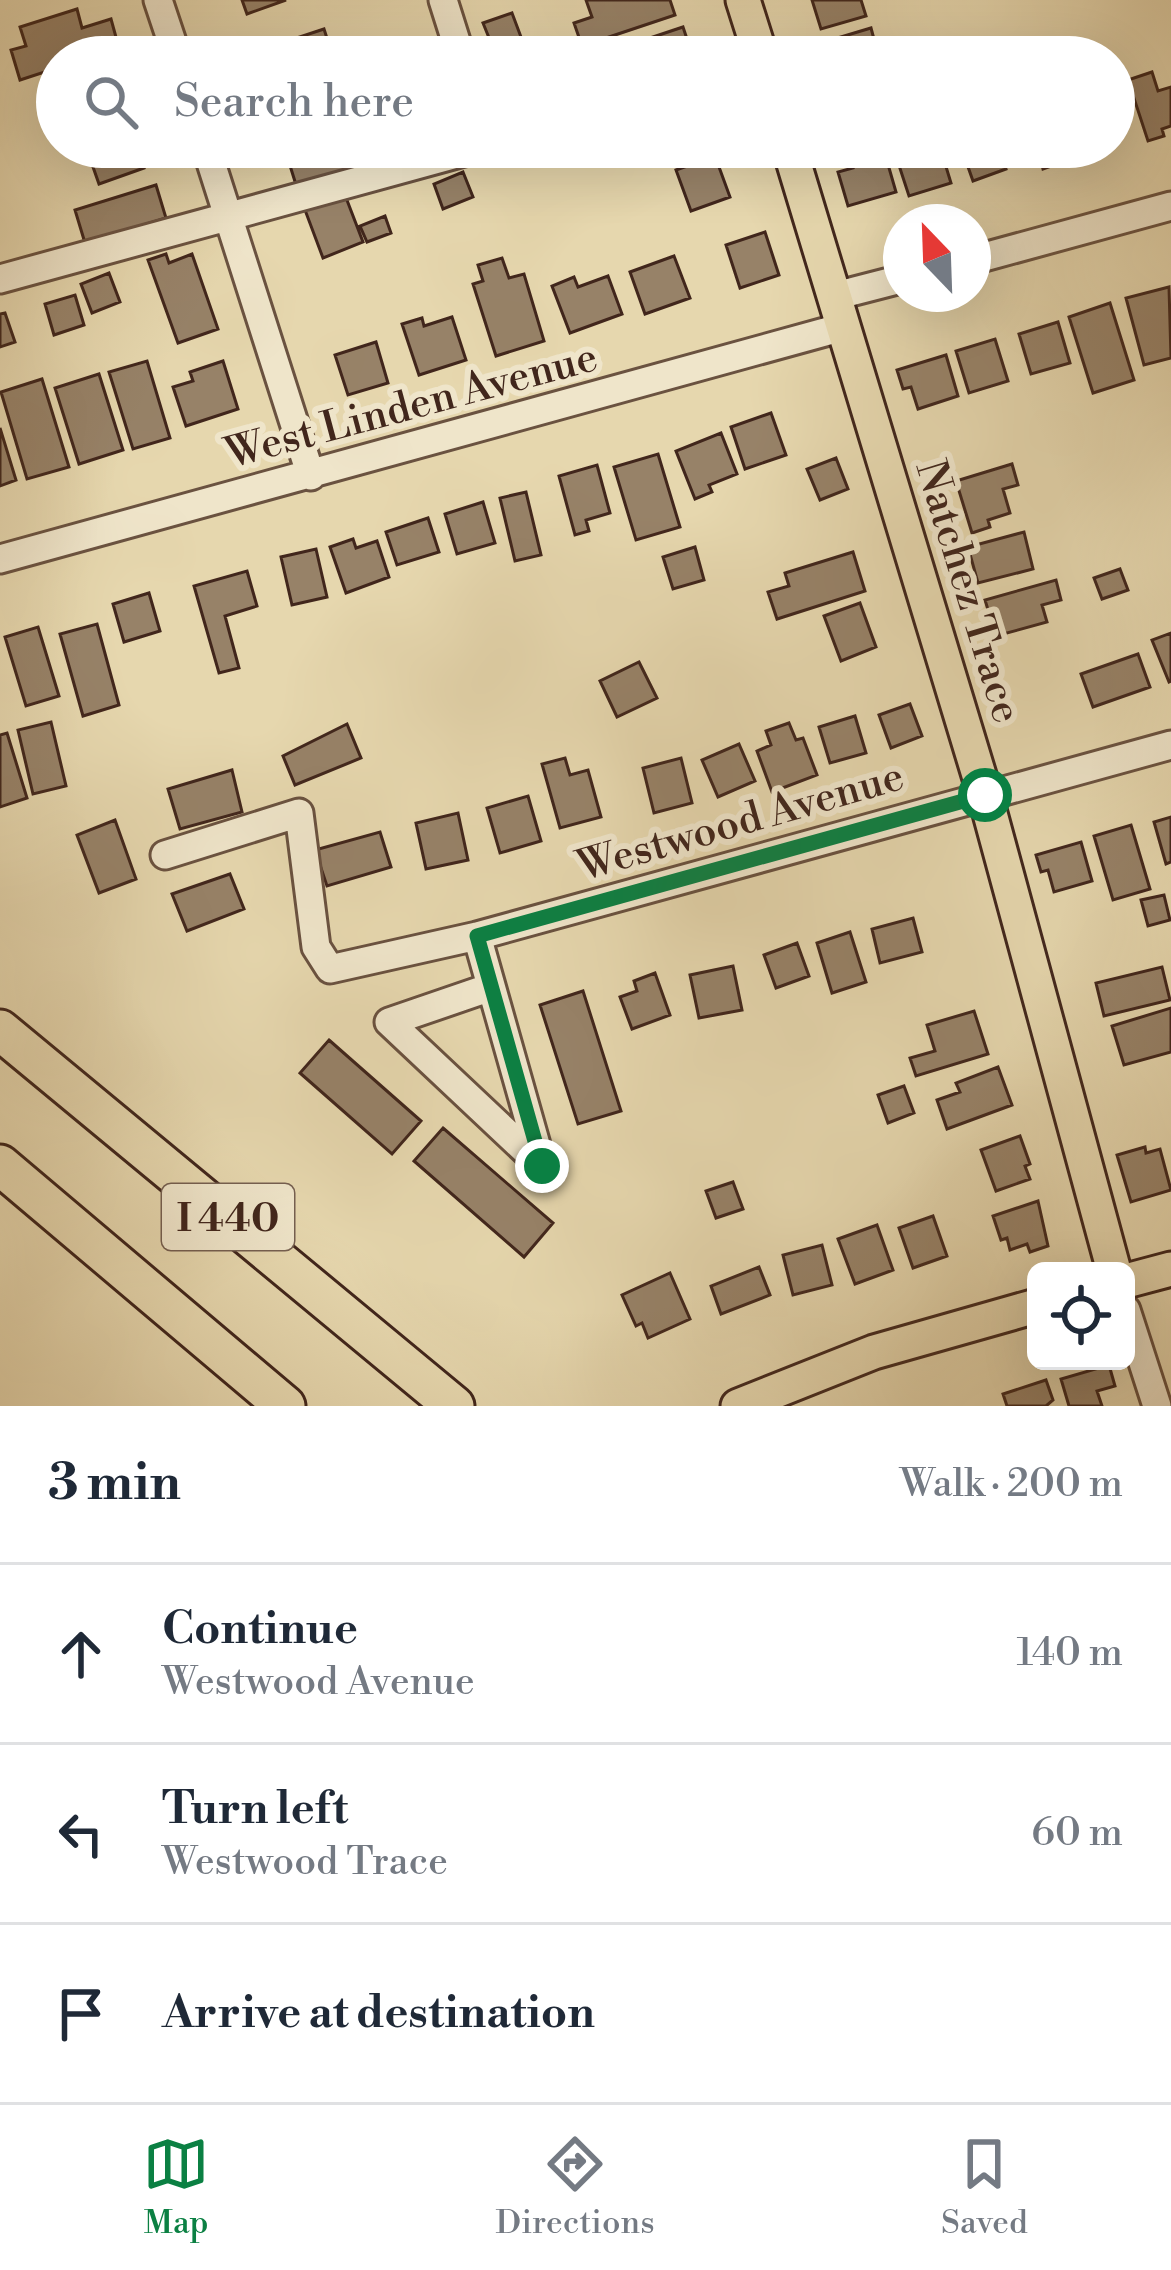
<!DOCTYPE html>
<html lang="en">
<head>
<meta charset="utf-8">
<style>
	:root { --surface:#fff; --page:#f2f2f3; --text:#1f2937; --muted:#747a83; --line:#e0e1e3; --accent:#0b8043 }
	body { margin:0; font-family:"Libre Bodoni",serif; background:var(--page); color:var(--text) }
	.controls { position:absolute; right:36px; bottom:36px; display:grid; overflow:hidden; border-radius:18px; box-shadow:0 12px 48px #0002 }
	.controls button { width:108px; height:108px; display:grid; place-items:center; padding:0; border:0; border-bottom:3px solid var(--line); background:var(--surface); color:var(--text); font:60px sans-serif }
	.compass { position:absolute; left:883px; top:204px; width:108px; height:108px; border-radius:50%; background:var(--surface); box-shadow:0 12px 48px #0002; rotate:337deg }
	.stop { position:absolute; width:36px; height:36px; margin:-27px; border:9px solid #0b8043; border-radius:50%; background:#fff }
	.stop.end { background:#0b8043; border-color:#fff; box-shadow:0 3px 12px #0008 }
	.list { margin:0; padding:0; list-style:none }
	h2 { display:flex; justify-content:space-between; align-items:center; height:156px; margin:0; padding:0 48px; font-size:51px }
	h2 small { font-size:39px; font-weight:400; color:var(--muted) }
	.list li { display:grid; grid-template-columns:78px 1fr auto; gap:36px; align-items:center; box-sizing:border-box; height:180px; padding:0 48px; border-top:3px solid var(--line) }
	.list b { display:block; font-size:45px; white-space:nowrap }
	.list p { margin:0; font-size:39px; white-space:nowrap; color:var(--muted) }
	.list em { font-size:39px; font-style:normal; color:var(--muted) }
	.icon { flex:none; width:66px; height:66px; fill:none; stroke:currentColor; stroke-width:2; stroke-linecap:round; stroke-linejoin:round }
	.map { position:relative; flex:none; width:1171px; height:1406px; overflow:hidden }
	.search { position:absolute; background:var(--surface); box-shadow:0 12px 48px #0002; left:36px; right:36px; top:36px; height:132px; display:flex; align-items:center; gap:30px; box-sizing:border-box; padding:0 42px; border-radius:66px; color:var(--muted); font-size:45px }
	.sheet { height:696px; background:var(--surface) }
	nav { display:flex; justify-content:space-around; align-items:center; box-sizing:border-box; height:168px; border-top:3px solid var(--line); background:var(--surface); font-size:33px; color:var(--muted) }
	nav a { display:grid; justify-items:center; gap:6px }
	nav .on { color:var(--accent) }
	.map>svg:first-child { display:block }
</style>
</head>
<body>
<div class="map">
<svg width="1171" height="1406" viewBox="0 0 1171 1406">
	<rect width="100%" height="100%" fill="#e6d7ae"/>
	<filter id="stains"><feTurbulence type="fractalNoise" baseFrequency=".00167" numOctaves="4"/><feColorMatrix values="0 0 0 0 .2 0 0 0 0 .09 0 0 0 0 .02 0 0 0 .5 -.17"/></filter>
	<radialGradient id="worn" r=".72"><stop offset=".6" stop-color="#630" stop-opacity="0"/><stop offset="1" stop-color="#630" stop-opacity=".3"/></radialGradient>
	<!-- building -->
	<path fill="#978268" stroke="#41261c" stroke-width="3" d="M242 0H286L247 14Z
		M586 0H670L675 15 582 46 574 23 592 17Z
		M812 0H861L866 16 821 29Z
		M77 9 82 28 111 19 119 48 92 57H57V68L20 80 11 50 26 46 20 27Z
		M512 13 524 45 496 55 483 23Z
		M683 27 693 57H593Z
		M871 28 875 43 881 41 886 57H829L824 42Z
		M324 29 333 57H256L254 52Z
		M1152 72 1158 91 1171 87V126L1162 129 1164 136 1148 141 1128 80Z
		M86 147H137L144 168 99 184Z
		M305 147H407L409 154 298 191 286 153Z
		M842 147H883L896 192 848 206 838 172 853 168 849 151 844 153Z
		M893 147H940L951 183 909 196Z
		M961 147H999L1006 169 973 181Z
		M1020 147H1061L1065 161 1043 169 1041 161 1025 165Z
		M715 156 730 197 691 211 676 170Z
		M463 172 473 197 443 209 434 184Z
		M156 185 166 218 85 243 75 210Z
		M345 195 363 242 323 258 305 210Z
		M385 216 391 233 367 242 360 226Z
		M765 232 779 275 740 288 726 245Z
		M166 254 169 263 192 254 218 329 178 343 148 260Z
		M674 256 690 298 645 314 630 272Z
		M502 258 509 278 524 274 544 341 496 356 473 284 483 281 478 265Z
		M109 273 120 302 92 313 81 284Z
		M608 276 622 314 570 333 552 286 574 277 578 287Z
		M1169 287 1171 358 1144 365 1126 298Z
		M75 295 84 325 54 335 45 304Z
		M1110 303 1134 380 1093 393 1069 317Z
		M5 313 15 342 0 347V314Z
		M452 317 466 360 419 375 402 324 422 318 424 326Z
		M1058 322 1070 363 1031 374 1019 334Z
		M995 339 1008 381 969 393 956 351Z
		M376 342 388 383 348 395 335 355Z
		M946 355 958 396 918 409 911 387 903 389 897 370Z
		M147 361 170 438 133 449 109 372Z
		M223 361 238 409 186 426 173 387 193 381 190 372Z
		M99 374 123 450 79 464 55 388Z
		M42 379 69 467 27 479 1 392Z
		M771 413 786 455 745 469 731 427Z
		M0 428 16 480 0 486Z
		M721 433 737 474 709 485 712 492 695 499 676 451Z
		M658 454 680 527 636 540 614 467Z
		M836 458 848 489 820 500 807 469Z
		M1012 464 1018 485 1003 489 1010 513 988 520 990 527 972 533 956 481Z
		M597 465 610 513 586 520 589 531 575 535 559 476Z
		M526 492 541 555 515 561 500 498Z
		M483 502 495 543 457 554 445 514Z
		M428 518 439 552 397 565 386 532Z
		M1024 532 1033 569 978 583 968 547Z
		M353 539 356 548 377 541 389 577 346 593 330 547Z
		M695 547 704 580 673 589 663 557Z
		M316 549 327 597 292 605 281 557Z
		M853 552 865 591 777 619 768 592 789 586 785 573Z
		M1120 569 1128 590 1102 599 1094 578Z
		M247 571 257 606 225 616 239 668 219 673 194 586Z
		M1056 580 1061 600 1042 605 1047 622 996 636 985 600Z
		M149 593 160 631 124 642 113 604Z
		M860 603 876 647 841 661 824 616Z
		M97 624 119 705 83 716 60 634Z
		M38 627 59 696 26 706 5 637Z
		M1171 633V681L1169 682 1152 640Z
		M1138 654 1150 687 1093 707 1081 674Z
		M639 662 657 698 617 717 600 681Z
		M910 704 922 736 891 748 879 715Z
		M855 716 866 753 830 763 819 727Z
		M51 722 66 786 33 794 18 730Z
		M789 723 796 740 803 738 817 775 772 792 757 751 771 745 766 731Z
		M347 724 361 758 295 785 283 756Z
		M7 733 27 798 0 807V735Z
		M739 744 755 781 718 797 702 760Z
		M565 758 570 775 588 770 601 817 560 828 542 764Z
		M681 758 692 803 654 813 643 768Z
		M232 770 242 812 180 829 168 789Z
		M528 796 541 841 500 853 487 808Z
		M458 813 468 860 426 869 416 823Z
		M1171 817V862L1166 864 1154 822Z
		M115 820 136 879 99 893 77 835Z
		M1131 825 1150 889 1113 900 1094 836Z
		M380 832 391 867 327 886 315 850Z
		M1081 842 1092 881 1054 892 1048 870 1041 872 1036 855Z
		M230 874 244 909 187 931 172 894Z
		M1164 895 1170 920 1148 926 1141 900Z
		M913 918 922 952 880 963 872 929Z
		M850 932 866 982 832 993 817 943Z
		M797 943 809 976 776 988 764 955Z
		M733 966 742 1010 699 1018 690 975Z
		M1162 967 1170 1000 1104 1016 1096 983Z
		M655 973 670 1015 632 1029 620 997 637 991 634 981Z
		M583 991 621 1111 578 1124 540 1005Z
		M1171 1008V1052L1124 1065 1112 1026Z
		M974 1011 988 1054 916 1076 910 1058 935 1051 927 1025Z
		M329 1040 421 1121 392 1154 300 1073Z
		M998 1067 1012 1105 947 1129 937 1100 960 1092 956 1083Z
		M904 1086 914 1113 888 1123 878 1095Z
		M443 1128 553 1223 524 1257 414 1161Z
		M1020 1136 1030 1164 1025 1166 1030 1179 996 1191 981 1150Z
		M1145 1147 1146 1153 1160 1149 1171 1190 1131 1202 1117 1155Z
		M733 1182 743 1209 716 1218 706 1191Z
		M1038 1201 1048 1246 1030 1252 1027 1244 1010 1250 1007 1238 1001 1240 993 1216Z
		M933 1216 947 1256 913 1268 899 1228Z
		M877 1225 893 1270 855 1284 838 1239Z
		M822 1245 832 1285 793 1295 783 1255Z
		M759 1267 770 1295 721 1314 711 1286Z
		M670 1273 690 1319 648 1338 642 1323 636 1326 622 1295Z
		M1109 1365 1115 1386 1097 1391 1102 1406H1069L1061 1379Z
		M1046 1380 1053 1400 1046 1406H1007L1003 1394Z"/>
	<g fill="none" stroke-linecap="round" stroke-linejoin="round">
		<!-- minor casing -->
		<g stroke="#6a5240" stroke-width="33">
			<path id="minor" d="M158 0 177 57
				M443 0 461 57
				M206 147 311 476
				M973 260 1171 206
				M0 279 482 147
				M835 296 901 279
				M0 559 843 327
				M165 855 299 813 316 947 330 969 477 936 1171 745
				M477 936 542 1166 389 1022 491 987
				M1126 1310 1157 1406"/>
		</g>
		<!-- major casing -->
		<g stroke="#41261c" stroke-width="39">
			<path id="major" d="M743 0 761 57
				M789 147 985 795 1114 1271
				M1126 1281 1171 1269
				M738 1406 874 1352 1036 1306"/>
		</g>
		<!-- highway casing -->
		<g stroke="#41261c" stroke-width="45">
			<path id="highway" d="M0 1030 454 1406
				M0 1165 285 1406"/>
		</g>
		<!-- minor -->
		<use href="#minor" stroke="#efe5ca" stroke-width="27"/>
		<!-- major -->
		<use href="#major" stroke="#e6d7ae" stroke-width="33"/>
		<!-- highway -->
		<use href="#highway" stroke="#e6d7ae" stroke-width="39"/>
	</g>
	<g fill="none" stroke-linecap="round" stroke-linejoin="round">
		<!-- route -->
		<path stroke="#0b8043" stroke-width="15" d="M542 1166 477 936 985 795"/>
	</g>
	<g text-anchor="middle" stroke-width="12" stroke-linejoin="round" paint-order="stroke">
		<!-- shield labels -->
		<rect fill="#efe5ca" stroke="#755f50" stroke-width="3" x="162" y="1184" width="132" height="66" rx="9"/>
		<g font-size="39" font-weight="bold" fill="#41261c">
			<text x="228" y="1231">I 440</text>
		</g>
		<!-- street labels -->
		<g font-size="42" fill="#41261c" stroke="#efe5ca">
			<text transform="translate(411 404) rotate(-15)" y="15">West Linden Avenue</text>
			<text transform="translate(970 591) rotate(73)" y="15">Natchez Trace</text>
			<text transform="translate(740 820) rotate(-16)" y="15">Westwood Avenue</text>
		</g>
	</g>
	<rect width="100%" height="100%" filter="url(#stains)"/>
	<rect width="100%" height="100%" fill="url(#worn)"/>
</svg>
<div class="controls">
<button><svg class="icon" aria-label="locate" viewBox="0 0 24 24"><circle cx="12" cy="12" r="6"/><path d="M12 2v4M12 18v4M2 12h4M18 12h4"/></svg></button>
</div>
<svg class="compass" viewBox="-18 -18 36 36"><path d="M0-13l5 13h-10z" fill="#e53935"/><path d="M0 13l5-13h-10z" fill="#747a83"/></svg>
<div class="stop" style="left:985px;top:795px"></div>
<div class="stop end" style="left:542px;top:1166px"></div>
<div class="search"><svg class="icon" aria-label="search" viewBox="0 0 24 24"><circle cx="10" cy="10" r="6"/><path d="M15 15l6 6"/></svg>Search here</div>
</div>
<section class="sheet">
<h2>3 min<small>Walk · 200 m</small></h2>
<ul class="list">
<li><svg class="icon" aria-label="ahead" viewBox="0 0 24 24"><path d="M12 20V5M6 11l6-6 6 6"/></svg><div><b>Continue</b><p>Westwood Avenue</p></div><em>140 m</em></li>
<li><svg class="icon" aria-label="left" viewBox="0 0 24 24"><path d="M17 20v-9H6M10 6l-5 5 5 5"/></svg><div><b>Turn left</b><p>Westwood Trace</p></div><em>60 m</em></li>
<li><svg class="icon" aria-label="arrive" viewBox="0 0 24 24"><path d="M6 21V4h12l-3 4 3 4H6"/></svg><div><b>Arrive at destination</b></div></li>
</ul>
</section>
<nav>
<a class="on"><svg class="icon" aria-label="map" viewBox="0 0 24 24"><path d="M3 6l6-2 6 2 6-2v14l-6 2-6-2-6 2zM9 4v14M15 6v14"/></svg>Map</a>
<a><svg class="icon" aria-label="directions" viewBox="0 0 24 24"><path d="M12 3l9 9-9 9-9-9zM9 14v-3h6M13 9l2 2-2 2"/></svg>Directions</a>
<a><svg class="icon" aria-label="saved" viewBox="0 0 24 24"><path d="M7 4h10v16l-5-4-5 4z"/></svg>Saved</a>
</nav>
</body>
</html>
